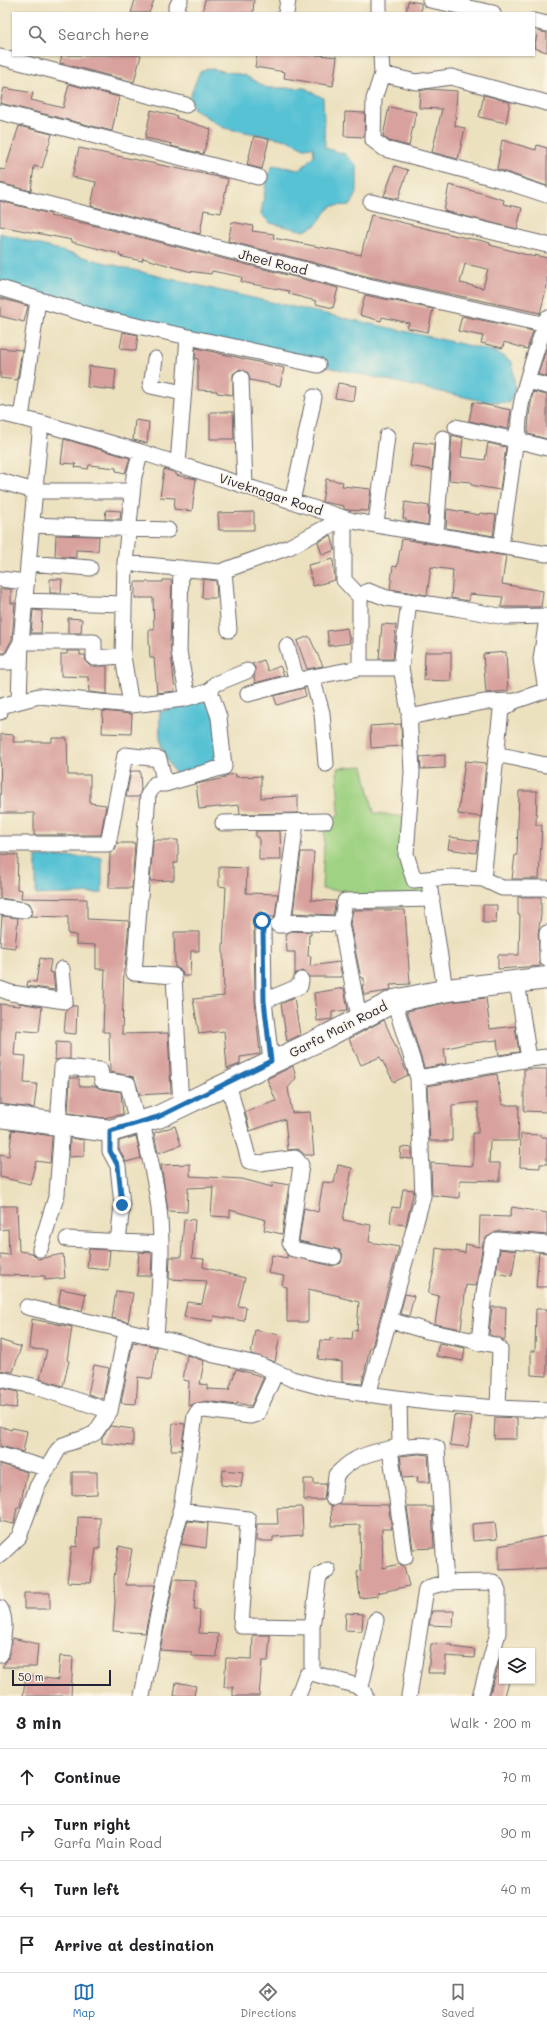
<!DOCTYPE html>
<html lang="en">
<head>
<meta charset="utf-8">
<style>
	:root { --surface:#fff; --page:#f6f6f6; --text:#202124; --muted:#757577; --line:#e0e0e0; --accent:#1f6fb2 }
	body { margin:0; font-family:Mali,sans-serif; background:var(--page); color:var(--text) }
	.controls { position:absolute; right:12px; bottom:12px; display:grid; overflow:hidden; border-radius:0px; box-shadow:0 1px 3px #0004 }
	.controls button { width:36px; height:36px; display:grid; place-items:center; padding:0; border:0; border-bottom:1px solid var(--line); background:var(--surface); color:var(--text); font:20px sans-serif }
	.scale { position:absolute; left:12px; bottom:10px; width:99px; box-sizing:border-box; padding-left:4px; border:2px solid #22223b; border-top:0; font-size:11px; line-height:14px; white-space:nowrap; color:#22223b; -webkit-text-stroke:3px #fcf5e5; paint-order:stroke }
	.stop { position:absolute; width:12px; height:12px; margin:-9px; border:3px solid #1f6fb2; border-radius:50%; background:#fff }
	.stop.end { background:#1f6fb2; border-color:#fff; box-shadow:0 1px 4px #0008 }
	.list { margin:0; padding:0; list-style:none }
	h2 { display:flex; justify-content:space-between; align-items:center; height:52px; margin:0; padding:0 16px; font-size:17px }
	h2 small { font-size:13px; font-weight:400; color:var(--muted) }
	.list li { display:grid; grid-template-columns:26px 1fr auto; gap:12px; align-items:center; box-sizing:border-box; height:56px; padding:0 16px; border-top:1px solid var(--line) }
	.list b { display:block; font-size:15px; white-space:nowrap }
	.list p { margin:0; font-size:13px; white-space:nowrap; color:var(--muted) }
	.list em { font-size:13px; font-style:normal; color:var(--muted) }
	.icon { flex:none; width:22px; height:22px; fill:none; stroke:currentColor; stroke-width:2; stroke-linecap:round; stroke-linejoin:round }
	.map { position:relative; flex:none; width:547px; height:1696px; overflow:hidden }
	.search { position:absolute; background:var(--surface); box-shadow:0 1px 3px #0004; left:12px; right:12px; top:12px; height:44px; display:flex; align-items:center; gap:10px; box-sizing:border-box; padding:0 14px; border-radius:0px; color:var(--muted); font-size:15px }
	.sheet { height:276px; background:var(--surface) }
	nav { display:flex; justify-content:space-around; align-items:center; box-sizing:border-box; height:56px; border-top:1px solid var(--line); background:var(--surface); font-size:11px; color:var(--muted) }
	nav a { display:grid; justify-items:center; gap:2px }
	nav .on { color:var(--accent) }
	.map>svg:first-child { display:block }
</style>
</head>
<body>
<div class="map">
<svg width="547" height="1696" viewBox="0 0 547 1696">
	<rect width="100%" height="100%" fill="#fcf5e5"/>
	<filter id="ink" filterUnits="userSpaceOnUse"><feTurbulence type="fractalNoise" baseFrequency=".025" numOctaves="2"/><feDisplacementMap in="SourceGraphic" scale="8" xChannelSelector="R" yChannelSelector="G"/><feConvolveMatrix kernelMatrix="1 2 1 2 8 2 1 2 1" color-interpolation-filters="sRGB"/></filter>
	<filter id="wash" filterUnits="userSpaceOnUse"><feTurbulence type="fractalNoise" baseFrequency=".012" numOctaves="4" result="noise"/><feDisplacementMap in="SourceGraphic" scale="16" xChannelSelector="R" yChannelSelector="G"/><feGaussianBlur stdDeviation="0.9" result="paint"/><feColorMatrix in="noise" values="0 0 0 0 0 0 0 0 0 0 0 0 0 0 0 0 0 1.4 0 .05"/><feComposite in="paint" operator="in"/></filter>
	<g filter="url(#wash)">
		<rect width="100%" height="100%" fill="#ece1bf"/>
		<!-- green -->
		<path fill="#9fd282" stroke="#607a5e" d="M363 766 374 813 404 817 403 855 426 883 427 895 349 898 342 891 322 889 325 825 339 814 337 768Z"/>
		<!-- water -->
		<path fill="#59c2d5" stroke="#3e7288" d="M207 68 244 75 267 88H305L323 98 325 148 345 154 357 166V193L351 205 331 206 315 226 304 231 270 223 261 214 267 178 273 165 300 170 314 155 313 147 304 148 288 140 224 128 194 109 190 97 199 73Z
			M0 233C162 283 330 313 496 352L512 362 515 389 509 403 483 401 323 366 226 347 0 282Z
			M202 700 209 703 217 723 218 768 177 776C159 749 159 744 160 712Z
			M36 857H102V893L36 895Z"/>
		<g id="blocks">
			<!-- building -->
			<path fill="#d8a19d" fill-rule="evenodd" d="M135 0H154L149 13H131Z
				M205 0H254L253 13H202Z
				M408 1 421 3V13H406Z
				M538 31 547 33V52L534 48Z
				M62 55H141L134 82 60 63Z
				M257 55H319L337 57 333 86 284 78 285 72 255 67Z
				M69 84 119 97 112 131 0 103 4 88 33 93 31 100 63 108Z
				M428 89 457 91 455 126 465 128 458 159 432 152 442 109 419 108 420 91Z
				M484 95 510 102 506 123 479 117Z
				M389 107 416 112 409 146 389 141 383 136Z
				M151 110 177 116 176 118 211 129 203 154 171 146 172 144 145 138Z
				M345 112 365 113 364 137 344 136Z
				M19 126 52 134 42 168 34 166 31 191 0 183V169L5 170Z
				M254 136 269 139 262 169 247 165Z
				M502 140 536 150 537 145 547 148V186L497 169Z
				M79 148 228 179 221 213 204 210 200 234 91 206 96 182 72 177Z
				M395 166 408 170 398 199 384 196Z
				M449 185 485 194 504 200 503 204 522 208 517 229 444 211Z
				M0 201 51 214 50 216 88 224 338 288 333 308 316 304V301L289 294V291L241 282 242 277 212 271 211 274 188 271 143 258 142 261 119 256 120 254 72 242V240L0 226Z
				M371 215 466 238 479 240 490 243V245L535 257V255L547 258V286L540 313 370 277 228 241 232 222 253 226 252 231 274 234 273 238 361 255ZM465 264 488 269 483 288 460 283Z
				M365 295 433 309 428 332 407 328 409 323 382 317 381 321 360 315Z
				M0 298 28 306 24 322 0 316Z
				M462 316 533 331 527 349 504 342 503 348 481 343 483 336 458 331Z
				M123 332 138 335 136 351 120 348Z
				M547 347V377L538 374Z
				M0 348 22 350 17 380 0 378Z
				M196 348 284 368 280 386 250 380 248 373 240 369 233 374V395L217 393V391L198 390V359L195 358Z
				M89 366 116 369 114 390 87 387Z
				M338 383 356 386 354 401 335 398Z
				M533 392 547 395V439L528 434 529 415Z
				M473 402 511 410 508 429 469 421Z
				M210 412H233L234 439H210Z
				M135 420 149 422 147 443 133 440Z
				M452 435 463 438 461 457 485 460 488 443 506 447 500 490 471 485V482L449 480Z
				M64 439 130 458 125 473 116 471V468L89 465 88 469 75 467 76 464 61 463Z
				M414 442 434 444 432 470 410 466Z
				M164 469 176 473V475L196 479 192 511 174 509 175 498 160 497Z
				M326 479 343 482 342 486 371 489 368 511 347 510 344 509V506L322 502Z
				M405 502 429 506 428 525 406 521V519H403Z
				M447 509 479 515 480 513 496 515 493 536 446 528Z
				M106 510 121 511 120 519H105Z
				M254 512V530H219L218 513Z
				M56 535 99 536 98 551 76 550V558L55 556Z
				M331 535 335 550 322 555 318 542Z
				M402 539 506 556 502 584 543 591 541 607H501L503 597 469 594V601L451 598 453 570 431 567 427 595 390 589 393 566 397 567Z
				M333 559 335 580 313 586 308 565Z
				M50 579H62L61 593H50Z
				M203 579 216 581 217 598H202Z
				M163 580H172L170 643 175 691 157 693 154 658H150L149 640V629H154L153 598H135V582H163Z
				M0 589H11V603H15L12 639 5 653H0Z
				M33 610 42 611 41 633H31Z
				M68 618 82 619 81 633H68Z
				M382 624 396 625 393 659H379Z
				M347 628 350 643 329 646 327 631Z
				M309 636 323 666 307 669 297 641Z
				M67 651H80V655H85L86 662 90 666H107V694L89 692 88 677 61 676V654H67Z
				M425 652H451V681L424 680Z
				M506 652 508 691 486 693 483 654Z
				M264 660 268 671 280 666 284 675 255 683 254 677 255 668 252 664Z
				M304 688 306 696 277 705 274 696Z
				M103 711 132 714 131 734 102 733Z
				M401 724 402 746 371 748 370 726Z
				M1 734 14 735 13 742H52V738H67L68 775H90V803L106 805 101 835H34V813H0Z
				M445 755V768L421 769 420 757Z
				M465 761 486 763 481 817 458 814Z
				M131 771H140L141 790 139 797H126Z
				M236 774V777L261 776V798L298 796V813L240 814 239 805 199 809 196 784 225 778V776L228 775Z
				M519 791H537L536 825H542L539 879H512L515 855H517Z
				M256 831H280L281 860H259V837H256Z
				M450 837 478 841 476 853 448 849Z
				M153 840H178V863H174V880L150 881Z
				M117 843H135L132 888H109L110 853 115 850Z
				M301 852H314L311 900 336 901 333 915 293 913Z
				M0 854 18 855 17 889 22 890 21 898 87 899V919L129 921 125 969H124L122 1034 168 1033 171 1093 140 1095 134 1077 110 1072 109 1032H103L105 969H96V945L76 944V935L68 934V917L30 916 33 911 29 903 0 898Z
				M219 867 247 868 246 893 278 894 275 917H269L263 912H259L252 920 254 929 255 1001 260 1054 240 1057V1064L227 1069 224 1031 199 1034 193 999 224 996 223 948 226 887 219 886Z
				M518 897H541V915L538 933 540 966 498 969V955H519L520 915H518Z
				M483 905H497L496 923H483Z
				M353 910H405L410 984 390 985 391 989 387 991 364 995 362 985H364V978H361L350 924Z
				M2 916 18 918 15 948 0 946Z
				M291 931 311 932V935H309L308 956H311L310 966 339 962 342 977H309L302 971 295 974V952H287L286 934Z
				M174 932H199V951H191L190 976H183L182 971 175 967Z
				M40 958 51 960 49 972 53 973 55 990 27 986 28 981 36 982Z
				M344 988 348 1010 332 1012V1019L317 1021 314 993Z
				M294 998 300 1035 287 1041 281 1004Z
				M486 998 490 1029 515 1026 519 1052 499 1055 497 1040 464 1044 444 1049 446 1064 424 1068 407 1011 450 1002Z
				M20 1003 42 1007 39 1032 16 1030 14 1055 26 1056 24 1083 37 1084 34 1108 0 1104V1004L20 1006Z
				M72 1006H77L76 1034 64 1033 66 1010Z
				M384 1020 408 1075 394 1082 380 1057 361 1065 349 1039Z
				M56 1042 70 1043V1059L55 1060Z
				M293 1066 296 1078 288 1088 292 1113 310 1112 314 1155H305L298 1149 288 1150 285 1119 250 1131 245 1112 276 1101 267 1079Z
				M524 1069H547V1112L524 1111Z
				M497 1074 502 1105H519L518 1141H490L489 1163H500V1181L460 1180 459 1198 432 1195 431 1163 473 1166V1133H478V1102L452 1105V1141H430L427 1086Z
				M70 1078H79V1086H95L101 1089 121 1092 123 1114 104 1118 68 1113Z
				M175 1126 181 1145 158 1153 154 1133Z
				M12 1130 52 1136 50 1163 36 1161 30 1184 0 1177V1154L9 1156Z
				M521 1134 541 1135V1137H547V1164H540V1168L520 1167Z
				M136 1136 141 1158 126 1162 119 1149V1141Z
				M70 1138 84 1140V1156L69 1157Z
				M401 1147 412 1148V1159L400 1158Z
				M190 1164V1176L242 1179 272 1187 273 1182 289 1185 282 1234 264 1230 266 1220 230 1210V1217L211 1216 213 1187 188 1188 187 1212 168 1211 161 1165Z
				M338 1165 352 1168 343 1220 371 1225 369 1242 399 1247 372 1347H370L362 1384 342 1382V1362L318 1359 320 1340 330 1341V1338L352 1340 353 1330 357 1331 359 1302 339 1297 340 1296 308 1289V1322H287V1287L282 1286 284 1276 268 1273 272 1255 287 1258V1255L332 1266 341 1263 343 1254 340 1250 299 1241 304 1208 318 1212 323 1182 334 1183Z
				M403 1189 414 1190 406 1225 390 1223 392 1207 400 1208Z
				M0 1206H17L19 1251 32 1253 38 1259 63 1254 65 1278 45 1280V1276L0 1275V1254L9 1255 8 1229 0 1230Z
				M512 1207 547 1213V1235L499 1231 487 1237 483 1243 476 1286 466 1285 461 1329 435 1324 439 1296 428 1293 434 1270 436 1248 465 1253 466 1244 479 1247 480 1216 510 1217Z
				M184 1219 195 1220 192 1258 204 1259 203 1267 245 1278 238 1306 246 1307 244 1321 214 1316 213 1321 184 1317 187 1302 202 1304 207 1281 169 1279 170 1257H181Z
				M89 1249 110 1250 108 1270 87 1268Z
				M500 1249 516 1251 512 1276 496 1273Z
				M139 1252 152 1253 151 1276H137Z
				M539 1252 547 1253V1287H536Z
				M61 1289 86 1294 82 1311 58 1305Z
				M116 1291 133 1293 128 1322 112 1318Z
				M405 1294 414 1296 409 1316 400 1314Z
				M492 1307H506L505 1340 489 1335Z
				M536 1309H547V1376L531 1375V1351H535Z
				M32 1319 72 1327 67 1360 69 1361 63 1386 40 1379 47 1350 29 1349Z
				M255 1330 280 1335 275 1362 251 1354Z
				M0 1340 21 1347 13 1372 0 1370Z
				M133 1342 157 1347 152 1379 138 1377 136 1404 121 1403Z
				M439 1343 465 1348 463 1361 436 1356Z
				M187 1355 204 1361 200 1384 207 1385V1389L229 1390 236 1369 264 1377 251 1406 237 1403 236 1405 206 1401 188 1406 189 1381 183 1380Z
				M94 1365 109 1368 103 1399 88 1394Z
				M0 1388 18 1392 16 1408 0 1406Z
				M454 1415 472 1417 468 1447 450 1445Z
				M495 1417 517 1418V1439H494Z
				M173 1423 185 1424 181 1450H171Z
				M0 1426 11 1430 12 1428 27 1431 23 1452 0 1446Z
				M110 1426 133 1429V1446L102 1443V1438Z
				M419 1454 428 1455 430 1482H417L418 1477 403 1478 400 1456Z
				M0 1464 27 1472 20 1507H17L14 1524 0 1521Z
				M223 1470 243 1472 241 1487 221 1485Z
				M72 1472H97V1494L72 1495Z
				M304 1479H314V1484H326L324 1500H304Z
				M339 1504 388 1505 392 1529H382L383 1568 399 1564 404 1566 409 1586 377 1593 378 1596 360 1598 357 1572 361 1571 360 1525 332 1526 331 1507Z
				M302 1507 303 1535 273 1537V1541H256L257 1524H278L277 1508Z
				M407 1507H432L434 1548 413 1549Z
				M78 1517 100 1518V1549H96L91 1583 67 1582 72 1546 77 1547Z
				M188 1521 208 1523 206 1548 181 1544Z
				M495 1522 497 1539 473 1541 472 1524Z
				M547 1536V1568L499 1570V1546Z
				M119 1546 132 1549 126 1585H155L145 1633 113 1631 115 1603 114 1578Z
				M174 1579 196 1580 194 1610H200L199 1633 218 1634 217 1657 191 1656V1652L160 1650Z
				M24 1593H50V1609H24Z
				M432 1611H454L453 1626 429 1625Z
				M346 1613 363 1614 362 1631 345 1630Z
				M253 1635H270L268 1661H262L259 1696H233V1687H224L226 1658 252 1659Z
				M12 1638 38 1644 36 1667H2L9 1657Z
				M431 1644 453 1645V1647L475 1650 474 1658 446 1656V1673H428Z
				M60 1656 73 1657 71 1696H23L26 1675 58 1680Z
				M501 1657H502V1681H509L505 1696H489Z
				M176 1682 196 1686 194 1696H174Z"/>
		</g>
	</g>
	<g filter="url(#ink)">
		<use href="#blocks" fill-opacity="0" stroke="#696569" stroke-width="1"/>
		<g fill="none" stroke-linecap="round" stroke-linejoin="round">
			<!-- street casing -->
			<g stroke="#696569" stroke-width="17">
				<path id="street" d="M379 0V13
					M430 0 493 13
					M179 13 176 9 180 0
					M286 13 288 0
					M534 21 547 24
					M381 55 382 74 374 99 373 140 385 149 498 179 547 195
					M0 57 186 105
					M382 74 416 82 451 77 547 103
					M0 112 258 177
					M0 192 368 286 547 325
					M371 202 547 245
					M0 288 96 317 318 365
					M547 318C538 347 512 413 520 441L547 448
					M155 359 151 386 183 393
					M241 378 245 486
					M527 381 547 386
					M0 413 41 423 141 452 353 521 547 554
					M21 418 38 300
					M456 427 520 441
					M178 464 188 337
					M0 481 34 491H132
					M292 502 314 397
					M376 524 387 436
					M31 525 168 530
					M436 535 443 438
					M501 546 517 431
					M28 563 90 568
					M125 563 220 572 289 547 344 518V580L360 597V668
					M181 568 179 652 188 698
					M224 571 229 630
					M0 579 26 582
					M360 597 368 591 387 598 456 608 505 617 547 616
					M24 601 124 604
					M409 601 401 668 409 712 412 772 406 854 414 880 451 877 483 879 502 888H547
					M287 646 297 681
					M0 662H10L21 642H94V658L123 656
					M312 677 322 713 326 764
					M546 690 541 659 547 618
					M210 691 215 684 247 671
					M248 694 312 677 360 668H401
					M19 701 21 642 41 423
					M131 705 123 656 125 563 134 476 141 452
					M0 712 1 706 39 696 131 705 184 699 210 691 219 717 224 767 165 784 159 759 125 755 108 844H0
					M409 717 484 702 515 701
					M496 755C514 756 530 763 547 765
					M165 784H155L148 795 134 973 174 976 181 1106
					M223 823 325 821
					M483 879 501 710 515 701 547 690
					M430 890 445 990
					M0 907 24 910
					M261 921 263 927 264 1001 271 1061
					M283 922 296 822
					M278 925H285L283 922 341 924
					M547 933V959
					M517 982 529 1059 547 1057
					M0 989 11 993 65 1001 62 969
					M264 1001 300 986 301 980
					M359 1017 341 924 345 901 432 899
					M418 1078 529 1059
					M228 1083 249 1161 260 1163 295 1158 301 1165 290 1243 293 1249 334 1257
					M142 1122C147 1146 153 1170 157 1194 165 1241 159 1290 156 1337
					M58 1125 62 1067 100 1070 102 1080 128 1084 137 1124
					M110 1131V1151L118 1166 122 1205 118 1242
					M67 1239 160 1244
					M40 1249 57 1194 62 1126
					M27 1307 179 1343 214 1355 257 1364 292 1379 329 1389 435 1403 498 1408 547 1410
					M389 1320 423 1196 418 1078 394 1001
					M479 1343 484 1293 492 1244 498 1240 547 1244
					M0 1379 33 1386 110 1411
					M368 1395 389 1320 427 1331 495 1345 500 1349 498 1408
					M399 1399 400 1446
					M390 1449 405 1557
					M0 1455 46 1468
					M333 1498 336 1475C341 1470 347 1464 353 1461 369 1451 420 1440 437 1448L446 1584
					M180 1511 248 1519 241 1626 312 1627 319 1575 328 1570
					M0 1555 19 1537 37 1487 58 1450 63 1445 87 1437 95 1433 110 1411 126 1331
					M0 1608C8 1622 2 1640 0 1655
					M312 1627V1673
					M365 1695 361 1687 376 1620
					M142 1696 171 1548 180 1515 195 1416 198 1411 205 1410 250 1416 257 1414 276 1372
					M298 1696 306 1675 312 1673 361 1687
					M409 1696 426 1589C440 1580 475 1583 493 1582L496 1585 498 1591V1633L480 1696"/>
			</g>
			<!-- secondary casing -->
			<g stroke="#696569" stroke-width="24">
				<path id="secondary" d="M0 1116 110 1131 158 1117 325 1037 394 1001 448 990 547 978"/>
			</g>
			<!-- street -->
			<use href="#street" stroke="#fff" stroke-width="15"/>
			<!-- secondary -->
			<use href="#secondary" stroke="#fff" stroke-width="22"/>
		</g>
	</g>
	<g fill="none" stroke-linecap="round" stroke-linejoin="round" filter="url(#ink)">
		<!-- route -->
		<path stroke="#1f6fb2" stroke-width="5" d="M122 1205 118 1166 110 1151V1131L158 1117 271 1061 264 1001 263 927 262 921"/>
	</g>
	<g text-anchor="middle" stroke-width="3" stroke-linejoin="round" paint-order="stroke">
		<!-- street labels -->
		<g font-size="13" fill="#22223b" stroke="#fcf5e5">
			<text transform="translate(273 262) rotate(14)" y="5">Jheel Road</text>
			<text transform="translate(271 494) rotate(18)" y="5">Viveknagar Road</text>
			<text transform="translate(338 1029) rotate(-27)" y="5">Garfa Main Road</text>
		</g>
	</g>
</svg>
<div class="controls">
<button><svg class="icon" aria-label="layers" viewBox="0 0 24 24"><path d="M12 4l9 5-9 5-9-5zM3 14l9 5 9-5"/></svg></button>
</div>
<div class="scale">50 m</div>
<div class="stop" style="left:262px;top:921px"></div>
<div class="stop end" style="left:122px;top:1205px"></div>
<div class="search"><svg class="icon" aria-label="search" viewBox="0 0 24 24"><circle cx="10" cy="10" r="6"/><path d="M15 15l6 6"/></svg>Search here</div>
</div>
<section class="sheet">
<h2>3 min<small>Walk · 200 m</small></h2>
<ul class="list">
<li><svg class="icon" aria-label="ahead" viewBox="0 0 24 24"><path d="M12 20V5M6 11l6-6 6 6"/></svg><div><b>Continue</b></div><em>70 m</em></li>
<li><svg class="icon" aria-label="right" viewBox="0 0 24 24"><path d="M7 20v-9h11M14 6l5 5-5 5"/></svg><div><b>Turn right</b><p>Garfa Main Road</p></div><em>90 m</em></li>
<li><svg class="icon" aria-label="left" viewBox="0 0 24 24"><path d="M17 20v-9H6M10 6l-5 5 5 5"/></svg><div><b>Turn left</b></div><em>40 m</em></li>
<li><svg class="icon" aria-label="arrive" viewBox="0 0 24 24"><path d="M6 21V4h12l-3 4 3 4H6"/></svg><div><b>Arrive at destination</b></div></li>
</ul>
</section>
<nav>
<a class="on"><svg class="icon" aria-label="map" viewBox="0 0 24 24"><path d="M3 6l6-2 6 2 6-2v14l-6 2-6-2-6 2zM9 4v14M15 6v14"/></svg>Map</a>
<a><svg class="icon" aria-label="directions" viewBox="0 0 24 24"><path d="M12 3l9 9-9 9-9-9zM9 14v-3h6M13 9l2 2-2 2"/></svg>Directions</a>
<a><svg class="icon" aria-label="saved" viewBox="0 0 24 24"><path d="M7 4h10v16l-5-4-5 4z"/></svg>Saved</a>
</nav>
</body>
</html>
